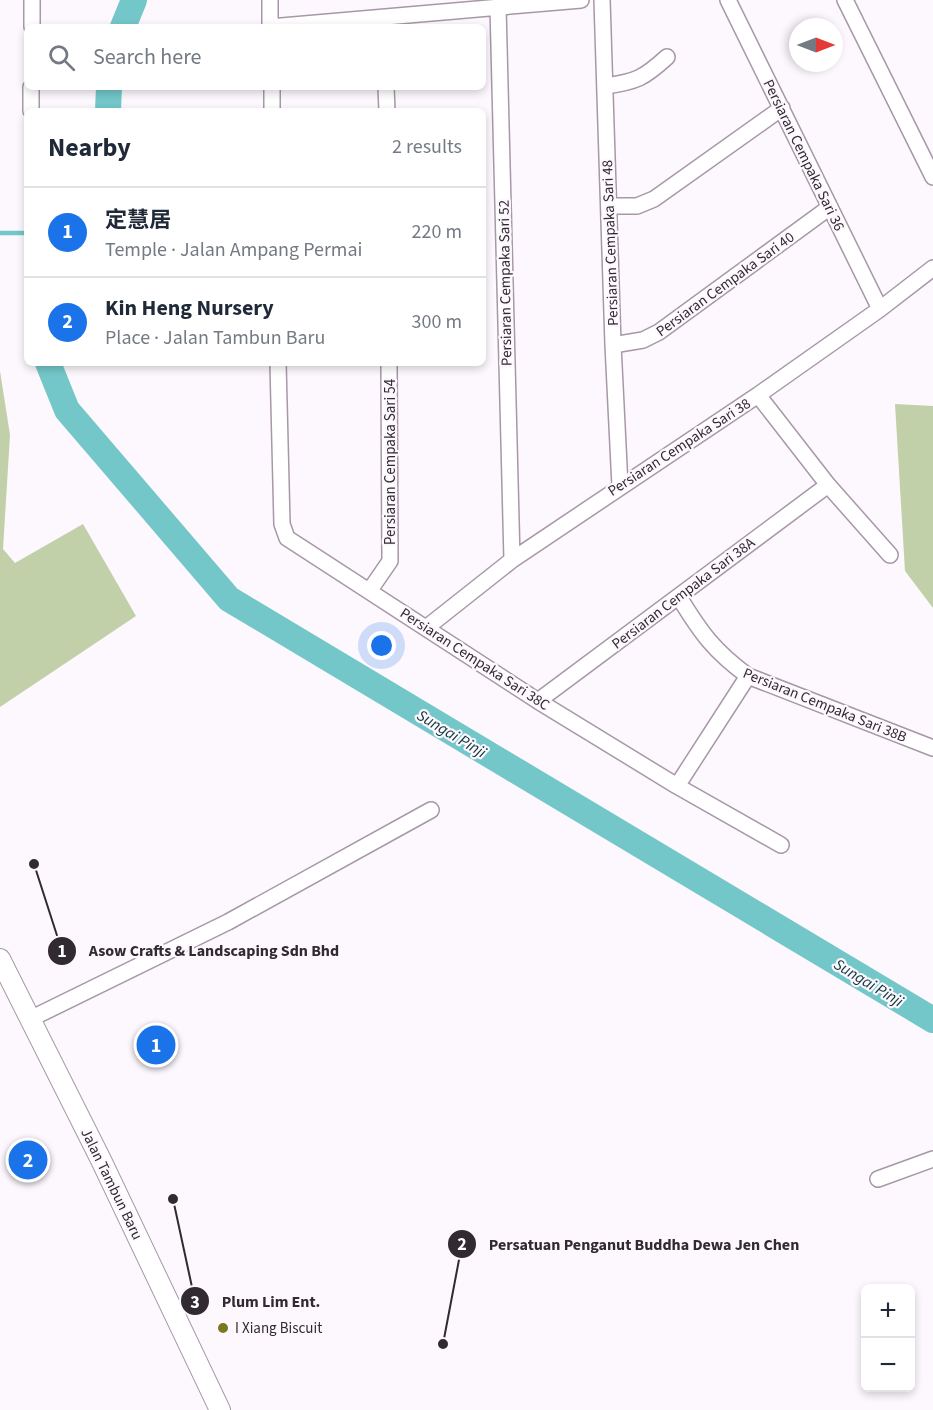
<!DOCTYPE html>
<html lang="en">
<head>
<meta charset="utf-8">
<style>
	:root { --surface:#fff; --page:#f2f2f3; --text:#1f2937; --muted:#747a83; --line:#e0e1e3; --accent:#1a73e8 }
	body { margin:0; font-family:"Source Sans 3","Noto Sans SC",sans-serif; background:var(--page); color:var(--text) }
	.controls { position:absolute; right:18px; bottom:18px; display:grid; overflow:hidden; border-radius:9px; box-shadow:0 3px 9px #0003 }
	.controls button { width:54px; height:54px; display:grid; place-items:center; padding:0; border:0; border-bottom:2px solid var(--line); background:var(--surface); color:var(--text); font:30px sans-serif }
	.compass { position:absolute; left:789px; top:18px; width:54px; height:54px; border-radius:50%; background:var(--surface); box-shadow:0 3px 9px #0003; rotate:90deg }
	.you { position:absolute; left:382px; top:646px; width:21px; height:21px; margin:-15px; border:4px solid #fff; border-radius:50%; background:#1a73e8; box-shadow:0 0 0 9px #1a73e833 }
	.badge { display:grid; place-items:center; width:39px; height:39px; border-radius:50%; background:var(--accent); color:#fff; font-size:20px; font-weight:700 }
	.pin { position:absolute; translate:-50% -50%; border:3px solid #fff; box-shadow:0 2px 6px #0006 }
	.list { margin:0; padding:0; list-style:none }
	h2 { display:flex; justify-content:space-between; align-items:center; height:78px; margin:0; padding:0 24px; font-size:26px }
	h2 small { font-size:20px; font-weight:400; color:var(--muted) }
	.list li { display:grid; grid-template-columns:39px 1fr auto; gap:18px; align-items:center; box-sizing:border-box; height:90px; padding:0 24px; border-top:2px solid var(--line) }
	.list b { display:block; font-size:22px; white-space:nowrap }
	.list p { margin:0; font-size:20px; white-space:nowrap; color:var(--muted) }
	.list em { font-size:20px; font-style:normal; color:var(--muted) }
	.icon { flex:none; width:33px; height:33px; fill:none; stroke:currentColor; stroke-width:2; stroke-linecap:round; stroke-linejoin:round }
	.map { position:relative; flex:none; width:933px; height:1410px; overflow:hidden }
	.search { position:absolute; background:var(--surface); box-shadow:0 3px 9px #0003; left:24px; top:24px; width:462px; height:66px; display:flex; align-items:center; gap:15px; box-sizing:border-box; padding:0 21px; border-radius:9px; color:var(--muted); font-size:22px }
	.panel { position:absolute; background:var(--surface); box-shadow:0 3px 9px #0003; left:24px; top:108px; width:462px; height:258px; border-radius:9px }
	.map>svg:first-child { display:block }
</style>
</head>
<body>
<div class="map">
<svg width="933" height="1410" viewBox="0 0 933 1410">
	<rect width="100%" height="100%" fill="#fdf7fe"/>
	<!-- green -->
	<path fill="#c1d0a8" d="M0 371 10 435 3 549 15 563 83 524 136 616 0 707Z
		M895 404 933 406V608L905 571Z"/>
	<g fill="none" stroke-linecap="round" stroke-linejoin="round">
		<!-- stream -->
		<path stroke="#73c7c9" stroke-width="4.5" d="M0 233H27"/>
		<!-- river -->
		<path stroke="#73c7c9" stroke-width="26" d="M123 27 134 0
			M108 111 109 87
			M48 363 67 410 229 599 933 1020"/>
		<!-- minor casing -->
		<g stroke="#a798a8" stroke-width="18">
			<path id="minor" d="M270 0V27
				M602 0 613 345 620 486
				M728 0 880 309
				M845 0 933 177
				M498 7 512 560
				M32 27V0
				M270 27 581 0
				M605 86C636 82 644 78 667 57
				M272 87V111
				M386 87 387 111
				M31 111V87
				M609 206H637L654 199 782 108
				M613 345 643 340 659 332 830 207
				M278 363 282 524 287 538 538 701 677 786 781 845
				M758 395 828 485 890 555
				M370 590 390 561 389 363
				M679 597C701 633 714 651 748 676L933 748
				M426 628 512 560 758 395 880 309 933 268
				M538 701 828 485
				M677 786 748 676
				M30 1019 228 922 431 810
				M878 1179 933 1159"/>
		</g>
		<!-- major casing -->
		<g stroke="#a798a8" stroke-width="22">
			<path id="major" d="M0 959 101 1160 220 1410"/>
		</g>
		<!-- minor -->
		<use href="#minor" stroke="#fff" stroke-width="15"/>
		<!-- major -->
		<use href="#major" stroke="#fff" stroke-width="20"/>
	</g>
	<!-- markers -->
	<circle fill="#787920" stroke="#fdf7fe" stroke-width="2" cx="223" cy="1328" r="6"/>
	<g text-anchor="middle" stroke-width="4.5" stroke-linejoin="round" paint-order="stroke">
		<!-- street labels -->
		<g font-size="15" fill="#312b31" stroke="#fdf7fe">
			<text transform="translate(804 155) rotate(64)" y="5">Persiaran Cempaka Sari 36</text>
			<text transform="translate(610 243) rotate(-92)" y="5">Persiaran Cempaka Sari 48</text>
			<text transform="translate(505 283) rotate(-91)" y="5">Persiaran Cempaka Sari 52</text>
			<text transform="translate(725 284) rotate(-36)" y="5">Persiaran Cempaka Sari 40</text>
			<text transform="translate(679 447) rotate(-33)" y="5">Persiaran Cempaka Sari 38</text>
			<text transform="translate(390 462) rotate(-90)" y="5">Persiaran Cempaka Sari 54</text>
			<text transform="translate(683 593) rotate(-37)" y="5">Persiaran Cempaka Sari 38A</text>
			<text transform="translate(475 659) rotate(33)" y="5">Persiaran Cempaka Sari 38C</text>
			<text transform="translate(825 705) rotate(22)" y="5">Persiaran Cempaka Sari 38B</text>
			<text transform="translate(112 1184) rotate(64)" y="5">Jalan Tambun Baru</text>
		</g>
		<!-- poi labels -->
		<g font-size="15" fill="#312b31" stroke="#fdf7fe" text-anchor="start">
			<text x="235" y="1333">I Xiang Biscuit</text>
		</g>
		<!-- water labels -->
		<g font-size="16" font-style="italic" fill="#0a3435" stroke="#fdf7fe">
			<text transform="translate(452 733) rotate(31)" y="6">Sungai Pinji</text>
			<text transform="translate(869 982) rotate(31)" y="6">Sungai Pinji</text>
		</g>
	</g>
	<!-- callouts -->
	<path fill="none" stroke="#312b31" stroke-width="2" d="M34 864L62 951M443 1344L462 1244M173 1199L195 1301"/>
	<g fill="#312b31" stroke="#fdf7fe" stroke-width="2">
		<circle cx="34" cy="864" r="6"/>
		<circle cx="443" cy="1344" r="6"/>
		<circle cx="173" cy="1199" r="6"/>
		<circle cx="62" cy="951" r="15"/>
		<circle cx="462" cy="1244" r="15"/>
		<circle cx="195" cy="1301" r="15"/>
	</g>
	<g font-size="18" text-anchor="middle" font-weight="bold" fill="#fff">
		<text x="62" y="957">1</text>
		<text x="462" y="1250">2</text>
		<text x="195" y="1308">3</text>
	</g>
	<g font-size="16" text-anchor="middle" font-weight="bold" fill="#312b31" stroke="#fdf7fe" stroke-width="4.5" stroke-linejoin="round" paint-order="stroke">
		<text x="214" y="956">Asow Crafts &amp; Landscaping Sdn Bhd</text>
		<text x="644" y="1250">Persatuan Penganut Buddha Dewa Jen Chen</text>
		<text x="271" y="1307">Plum Lim Ent.</text>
	</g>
</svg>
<div class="controls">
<button>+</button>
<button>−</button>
</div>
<svg class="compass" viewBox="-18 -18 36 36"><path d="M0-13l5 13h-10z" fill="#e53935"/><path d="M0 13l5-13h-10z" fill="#747a83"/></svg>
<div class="you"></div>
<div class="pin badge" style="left:156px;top:1045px">1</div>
<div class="pin badge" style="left:28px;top:1160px">2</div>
<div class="search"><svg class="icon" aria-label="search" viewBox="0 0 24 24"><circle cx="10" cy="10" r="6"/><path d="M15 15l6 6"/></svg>Search here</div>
<section class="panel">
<h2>Nearby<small>2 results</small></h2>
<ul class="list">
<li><span class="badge">1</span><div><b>定慧居</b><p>Temple · Jalan Ampang Permai</p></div><em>220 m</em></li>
<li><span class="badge">2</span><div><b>Kin Heng Nursery</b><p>Place · Jalan Tambun Baru</p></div><em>300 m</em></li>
</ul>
</section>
</div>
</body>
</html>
